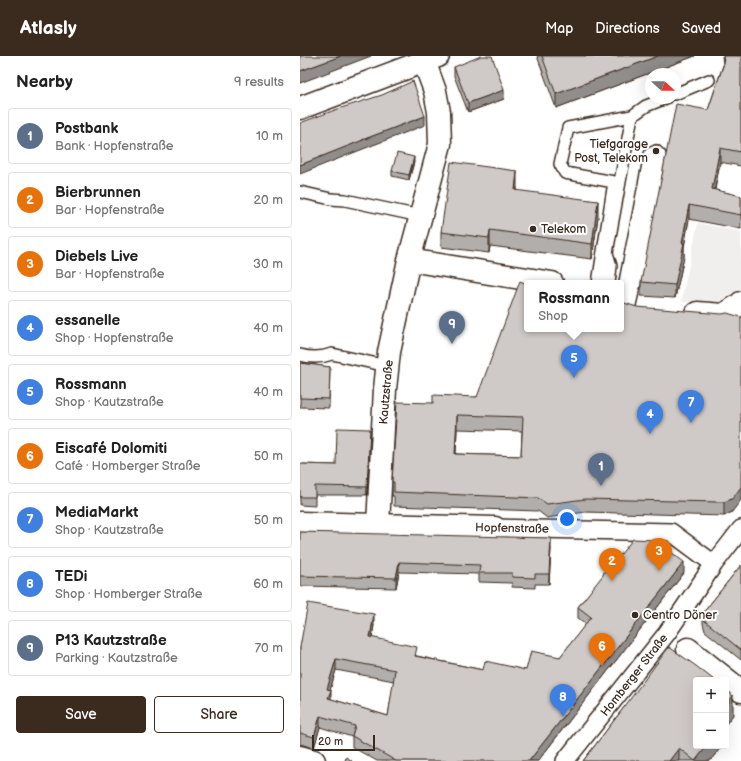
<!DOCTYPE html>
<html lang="en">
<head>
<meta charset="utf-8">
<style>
	:root { --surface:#fff; --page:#f6f6f6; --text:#222; --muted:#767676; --line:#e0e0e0; --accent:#3b2a1e }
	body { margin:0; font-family:"Balsamiq Sans",sans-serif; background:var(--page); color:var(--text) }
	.controls { position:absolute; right:12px; bottom:12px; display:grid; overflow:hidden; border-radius:4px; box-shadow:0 4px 16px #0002 }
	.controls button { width:36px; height:36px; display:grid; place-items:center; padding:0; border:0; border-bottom:1px solid var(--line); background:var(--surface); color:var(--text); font:20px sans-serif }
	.compass { position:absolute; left:345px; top:12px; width:36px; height:36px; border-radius:50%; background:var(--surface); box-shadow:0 4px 16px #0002; rotate:111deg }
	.scale { position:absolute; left:12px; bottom:10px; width:63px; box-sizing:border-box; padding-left:4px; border:2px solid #3b2a1e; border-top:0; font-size:11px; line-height:14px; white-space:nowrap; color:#3b2a1e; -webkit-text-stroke:3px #fff; paint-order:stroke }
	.you { position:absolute; left:267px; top:463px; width:14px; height:14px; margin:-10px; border:3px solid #fff; border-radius:50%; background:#1a73e8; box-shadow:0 0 0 6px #1a73e833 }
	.badge { display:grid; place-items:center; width:26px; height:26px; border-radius:50%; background:var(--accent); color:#fff; font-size:13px; font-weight:700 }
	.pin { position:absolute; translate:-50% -33px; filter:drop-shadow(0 1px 2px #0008) }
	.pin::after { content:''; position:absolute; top:21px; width:14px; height:12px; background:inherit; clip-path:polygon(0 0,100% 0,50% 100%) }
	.popup { position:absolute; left:224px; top:224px; width:100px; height:52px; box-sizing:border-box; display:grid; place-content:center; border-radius:4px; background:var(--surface); filter:drop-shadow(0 1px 3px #0005); font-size:13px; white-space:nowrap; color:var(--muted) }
	.popup b { font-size:15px; color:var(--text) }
	.popup::after { content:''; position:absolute; left:50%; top:100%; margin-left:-8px; border:8px solid transparent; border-top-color:var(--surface) }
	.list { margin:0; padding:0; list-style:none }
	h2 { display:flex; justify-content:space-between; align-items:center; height:52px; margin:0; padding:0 16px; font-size:17px }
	h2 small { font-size:13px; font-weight:400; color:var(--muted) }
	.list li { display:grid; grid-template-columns:26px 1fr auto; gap:12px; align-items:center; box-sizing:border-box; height:56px; margin:0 8px 8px; padding:0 8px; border:1px solid var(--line); border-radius:4px }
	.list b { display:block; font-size:15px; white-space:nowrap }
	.list p { margin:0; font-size:13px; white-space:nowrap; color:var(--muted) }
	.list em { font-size:13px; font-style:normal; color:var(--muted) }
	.actions { display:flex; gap:8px; padding:12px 16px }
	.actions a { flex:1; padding:9px 0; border:1px solid var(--accent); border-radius:4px; text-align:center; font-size:14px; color:var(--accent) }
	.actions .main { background:var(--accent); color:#fff }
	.map { position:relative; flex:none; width:441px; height:705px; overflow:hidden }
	header { display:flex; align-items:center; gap:24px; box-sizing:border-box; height:56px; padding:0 20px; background:var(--accent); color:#fff }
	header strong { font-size:19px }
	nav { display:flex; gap:22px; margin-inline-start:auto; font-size:14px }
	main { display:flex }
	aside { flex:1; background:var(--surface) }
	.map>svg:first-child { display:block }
</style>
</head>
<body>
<header>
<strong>Atlasly</strong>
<nav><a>Map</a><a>Directions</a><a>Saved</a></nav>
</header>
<main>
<aside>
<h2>Nearby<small>9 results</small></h2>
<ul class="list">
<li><span class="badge" style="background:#5c6f8a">1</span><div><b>Postbank</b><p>Bank · Hopfenstraße</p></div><em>10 m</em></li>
<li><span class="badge" style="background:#e8710a">2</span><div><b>Bierbrunnen</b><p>Bar · Hopfenstraße</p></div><em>20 m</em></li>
<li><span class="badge" style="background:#e8710a">3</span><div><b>Diebels Live</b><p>Bar · Hopfenstraße</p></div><em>30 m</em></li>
<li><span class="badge" style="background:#3f7fe0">4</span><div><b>essanelle</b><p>Shop · Hopfenstraße</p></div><em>40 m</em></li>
<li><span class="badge" style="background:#3f7fe0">5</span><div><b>Rossmann</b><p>Shop · Kautzstraße</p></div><em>40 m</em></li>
<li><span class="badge" style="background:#e8710a">6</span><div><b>Eiscafé Dolomiti</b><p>Café · Homberger Straße</p></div><em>50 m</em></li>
<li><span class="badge" style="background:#3f7fe0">7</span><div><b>MediaMarkt</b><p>Shop · Kautzstraße</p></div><em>50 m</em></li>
<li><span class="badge" style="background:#3f7fe0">8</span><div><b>TEDi</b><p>Shop · Homberger Straße</p></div><em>60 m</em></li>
<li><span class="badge" style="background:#5c6f8a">9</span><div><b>P13 Kautzstraße</b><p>Parking · Kautzstraße</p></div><em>70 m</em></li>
</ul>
<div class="actions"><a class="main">Save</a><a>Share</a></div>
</aside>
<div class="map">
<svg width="441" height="705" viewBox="0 0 441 705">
	<rect width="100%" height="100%" fill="#fff"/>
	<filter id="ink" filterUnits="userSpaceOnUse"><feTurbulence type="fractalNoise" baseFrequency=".025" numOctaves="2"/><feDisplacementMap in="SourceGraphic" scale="8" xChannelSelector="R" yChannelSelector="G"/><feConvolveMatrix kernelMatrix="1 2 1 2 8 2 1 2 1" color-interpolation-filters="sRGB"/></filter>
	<g filter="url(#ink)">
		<!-- built -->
		<path fill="#f1efee" d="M398 167 441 176V235L438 247 381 246Z"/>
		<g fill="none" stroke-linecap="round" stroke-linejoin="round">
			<!-- service casing -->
			<g stroke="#3b2a1e" stroke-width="14">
				<path id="service" d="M375 38 409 24
					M332 60 346 50 366 42
					M0 136 31 143 45 144 120 160
					M298 227 314 126 265 117 260 108 268 72 332 60 307 197 311 210 309 227
					M321 246 350 98 356 95 360 99 339 210 330 249
					M0 299C11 302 21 302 32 298L87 310"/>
			</g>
			<!-- pedestrian casing -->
			<g stroke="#3b2a1e" stroke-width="20">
				<path id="pedestrian" d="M195 472 371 476 414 508
					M265 705 367 577 414 508 441 473"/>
			</g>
			<!-- minor casing -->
			<g stroke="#3b2a1e" stroke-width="25">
				<path id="minor" d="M109 204 252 227
					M397 257 423 259 439 249 441 247
					M0 467 195 472
					M78 469 85 333 89 296 109 204 140 88 139 56 135 35 124 5
					M388 593 441 635
					M0 701 14 705"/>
			</g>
			<!-- secondary casing -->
			<g stroke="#3b2a1e" stroke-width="25">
				<path id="secondary" d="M0 52 138 0"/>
			</g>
			<!-- service -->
			<use href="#service" stroke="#fff" stroke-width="11"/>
			<!-- pedestrian -->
			<use href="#pedestrian" stroke="#fff" stroke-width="17"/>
			<!-- minor -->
			<use href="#minor" stroke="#fff" stroke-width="22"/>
			<!-- secondary -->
			<use href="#secondary" stroke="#fff" stroke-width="22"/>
		</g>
		<!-- wall -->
		<path fill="#b2aeab" stroke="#3b2a1e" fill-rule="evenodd" d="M237 0H395L256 52Z
			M422 0H441V110L420 106 415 134 441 140V173L389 163 384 191V201L375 242 341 240V226L408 54 423 9Z
			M154 11 204 43 168 56 154 20Z
			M114 106 109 124 92 120V115Z
			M217 131V134L298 161 292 203 190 190 189 197 141 191V176Z
			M321 273 432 456 424 460 285 456 247 462 238 455 94 450V440H92V426L133 347 177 341ZM157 373 222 375 221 400 156 398Z
			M0 307 30 311 29 352 0 351Z
			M70 382 67 439H15V450L0 449V408L36 409Z
			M0 476 251 492 249 528H235V532L212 531V527L179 526V518L99 516 96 532 0 530Z
			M312 509 384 517 238 705H77L52 691V681L20 671 14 692 0 688V591L74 569 72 582 117 600 183 614H226L260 601 286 568 278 562V551ZM36 614 94 625 88 660 31 643 30 634Z
			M441 509V604L405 575 403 568V557Z
			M325 650 422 690 410 705H283Z"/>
		<!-- shaded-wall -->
		<path fill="#918d8b" stroke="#3b2a1e" d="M41 0H71L0 27V15Z
			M358 0H395L256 52V38Z
			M204 34V43L168 56V47Z
			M125 60V69L63 93 0 118V109L62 84Z
			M420 92V106L412 147V133Z
			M114 101V106L109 124V119Z
			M217 115V131L215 150V134Z
			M298 145V161L292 203V188Z
			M389 149V163L384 191V201L375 242V229Z
			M190 174V190L189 197V182Z
			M157 359V373L155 412V398Z
			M70 373V382L67 439V431Z
			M441 431V444L432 456 424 460V446Z
			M251 482V492L249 528V518Z
			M99 506V516L96 532V522Z
			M384 506V517L238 705H229Z
			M74 558V569L70 592V581Z
			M36 603V614L27 644V633Z
			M31 634V645L28 642Z
			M433 640V659L426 668V649Z
			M20 660V671L14 692V681Z
			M407 690H422L410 705H395Z
			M379 692V705H369Z"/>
		<!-- building -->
		<path fill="#cfcac7" stroke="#3b2a1e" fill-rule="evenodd" d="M0 0H41L0 15Z
			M181 0H192L204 34 168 47 154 11Z
			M242 0H358L256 38Z
			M423 0H441V96L420 92 412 133 441 140V159L389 149 382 187H384L375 229 341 226 376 48 408 54 424 7Z
			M113 25 125 60 62 84H63L0 109V67L35 54 82 39Z
			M97 97 114 101 109 119 92 115Z
			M151 106 217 115 215 134 298 145 292 188 190 174 189 182 141 176Z
			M220 225 227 228V273H321V246L337 251 422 258 427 257 441 261V431L432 443 424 446H419L285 443 247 448 238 442 94 436V426H92L97 346 133 347V339L177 341ZM157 359 223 361 221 400 155 398Z
			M0 307 30 311 29 343 0 342Z
			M37 372 70 373 67 431 15 430V441H0V408L36 409Z
			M0 476 251 482 249 518H235V522L212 521V517H179L180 509 99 506 96 522 0 520Z
			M333 483 355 484 384 506 229 705H96L52 680 55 670 20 660 14 681 0 677V591L8 547 74 558 70 581 117 591 115 600 183 614 185 605 226 614 231 595 260 601 291 561 278 551 303 519 307 507 312 509ZM36 603 95 614 88 660 28 642 31 634 27 633Z
			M441 509V594L405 565 403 557Z
			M369 591 396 610 414 624H396V690H407L395 705 379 692 369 705H283L325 650Z
			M426 634 433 640 426 649Z
			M46 701 52 705H45Z"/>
	</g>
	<!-- markers -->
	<g fill="#3b2a1e" stroke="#fff" stroke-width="1.5">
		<circle cx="356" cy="95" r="4"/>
		<circle cx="233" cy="173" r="4"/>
		<circle cx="335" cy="559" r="4"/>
	</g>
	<g text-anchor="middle" stroke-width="4" stroke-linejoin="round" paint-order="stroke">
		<!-- poi labels -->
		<g font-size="12" fill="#3b2a1e" stroke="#fff" text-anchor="start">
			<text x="348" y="92" text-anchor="end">Tiefgarage<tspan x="348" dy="14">Post, Telekom</tspan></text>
			<text x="241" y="177">Telekom</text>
			<text x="343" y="563">Centro Döner</text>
		</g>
		<!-- street labels -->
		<g font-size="12" fill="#3b2a1e" stroke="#fff">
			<text transform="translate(86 336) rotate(-85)" y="4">Kautzstraße</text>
			<text transform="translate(212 472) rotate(1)" y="4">Hopfenstraße</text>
			<text transform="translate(334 619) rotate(-52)" y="4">Homberger Straße</text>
		</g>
	</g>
</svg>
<div class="controls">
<button>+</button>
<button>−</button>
</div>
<svg class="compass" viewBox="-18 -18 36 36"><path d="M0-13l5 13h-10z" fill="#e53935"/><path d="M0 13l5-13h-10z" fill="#767676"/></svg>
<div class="scale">20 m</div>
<div class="you"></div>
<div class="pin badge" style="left:301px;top:430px;background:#5c6f8a">1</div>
<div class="pin badge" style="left:312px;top:525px;background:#e8710a">2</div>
<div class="pin badge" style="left:359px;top:515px;background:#e8710a">3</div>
<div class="pin badge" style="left:350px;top:378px;background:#3f7fe0">4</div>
<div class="pin badge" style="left:274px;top:322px;background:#3f7fe0">5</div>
<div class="popup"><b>Rossmann</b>Shop</div>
<div class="pin badge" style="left:302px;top:610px;background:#e8710a">6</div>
<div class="pin badge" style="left:391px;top:367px;background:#3f7fe0">7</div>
<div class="pin badge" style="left:263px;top:661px;background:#3f7fe0">8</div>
<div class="pin badge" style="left:152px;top:288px;background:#5c6f8a">9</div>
</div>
</main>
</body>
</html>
